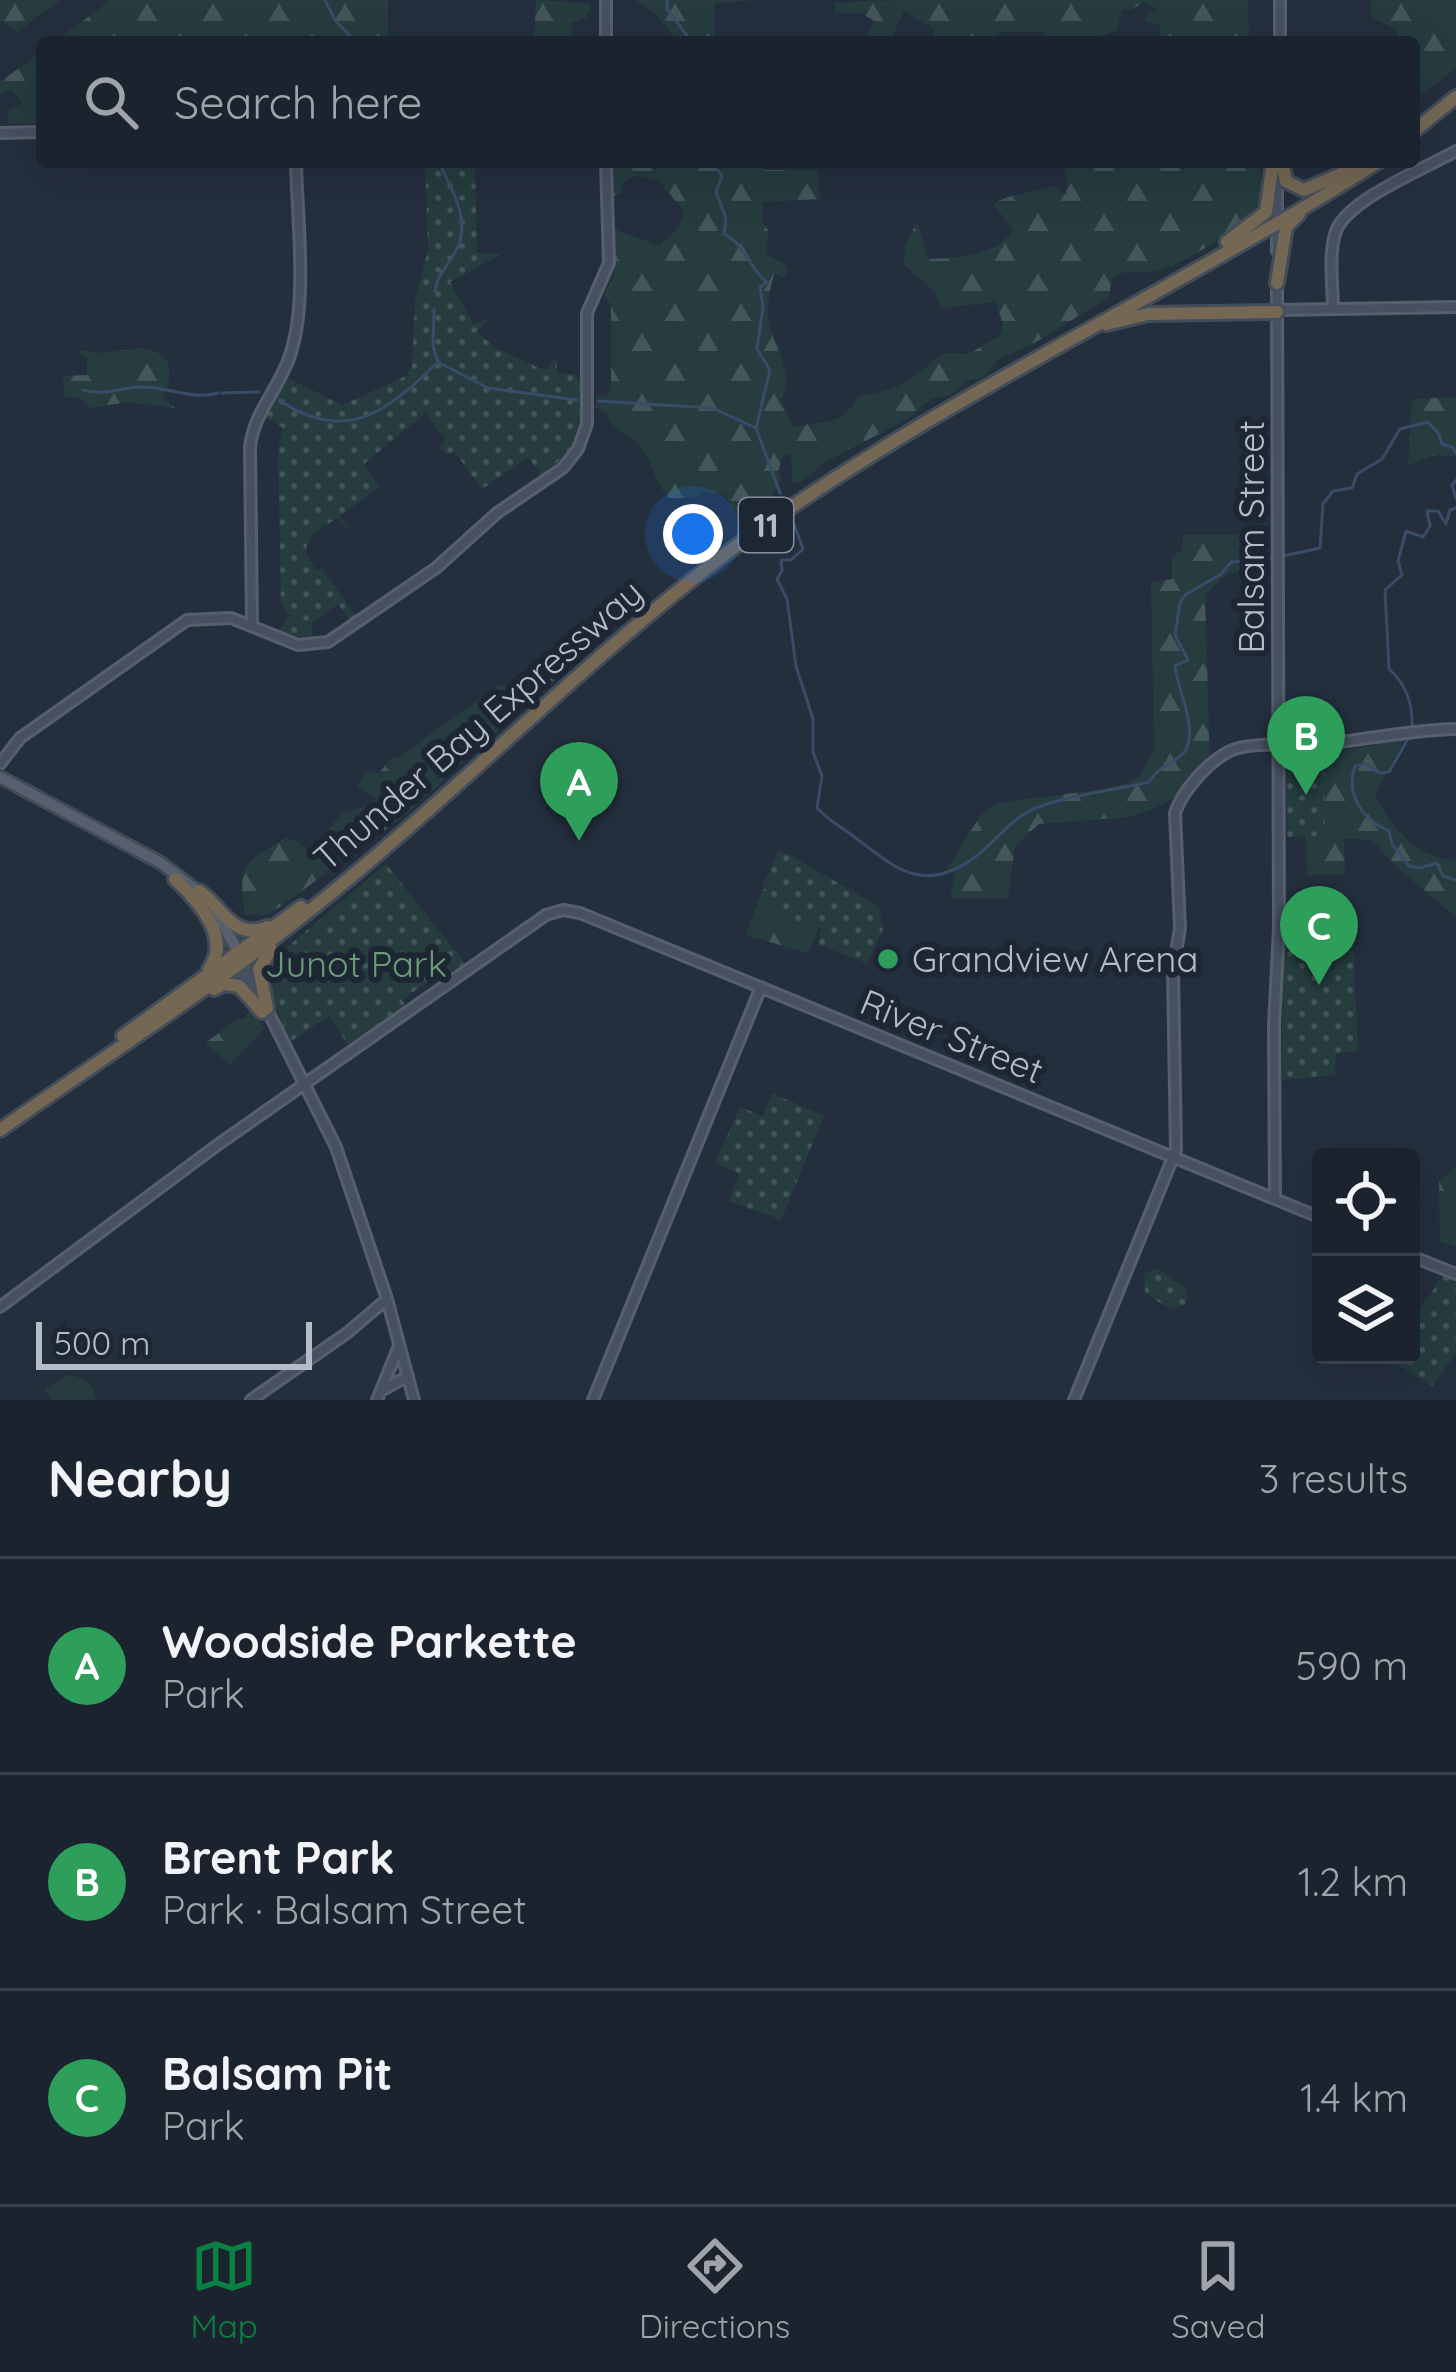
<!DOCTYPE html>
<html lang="en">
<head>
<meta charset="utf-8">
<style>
	:root { --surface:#1b232e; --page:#242b36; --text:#f1f3f6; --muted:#a0a4aa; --line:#39404a; --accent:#0b8043 }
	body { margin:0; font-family:Quicksand,sans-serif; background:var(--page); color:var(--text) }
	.controls { position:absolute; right:36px; bottom:36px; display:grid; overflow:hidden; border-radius:12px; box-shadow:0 12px 48px #0002 }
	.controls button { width:108px; height:108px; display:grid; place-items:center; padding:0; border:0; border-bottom:3px solid var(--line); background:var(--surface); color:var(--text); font:60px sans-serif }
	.scale { position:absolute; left:36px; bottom:30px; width:276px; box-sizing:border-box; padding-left:12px; border:6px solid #b4bcc9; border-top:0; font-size:33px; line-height:42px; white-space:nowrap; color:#b4bcc9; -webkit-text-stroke:9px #1d2633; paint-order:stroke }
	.you { position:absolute; left:693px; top:534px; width:42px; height:42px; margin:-30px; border:9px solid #fff; border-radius:50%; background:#1a73e8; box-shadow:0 0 0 18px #1a73e833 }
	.badge { display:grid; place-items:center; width:78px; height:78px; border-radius:50%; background:var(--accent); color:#fff; font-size:39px; font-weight:700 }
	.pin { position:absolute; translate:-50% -99px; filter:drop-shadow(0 3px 6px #0008) }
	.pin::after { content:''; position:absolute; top:63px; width:42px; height:36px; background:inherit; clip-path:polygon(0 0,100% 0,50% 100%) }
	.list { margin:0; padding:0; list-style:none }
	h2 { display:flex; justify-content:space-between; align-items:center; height:156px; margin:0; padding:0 48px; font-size:51px }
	h2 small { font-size:39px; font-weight:400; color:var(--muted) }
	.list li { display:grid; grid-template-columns:78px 1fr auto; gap:36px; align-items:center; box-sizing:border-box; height:216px; padding:0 48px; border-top:3px solid var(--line) }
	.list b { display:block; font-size:45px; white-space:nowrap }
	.list p { margin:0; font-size:39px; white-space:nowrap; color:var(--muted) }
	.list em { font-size:39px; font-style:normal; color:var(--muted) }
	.icon { flex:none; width:66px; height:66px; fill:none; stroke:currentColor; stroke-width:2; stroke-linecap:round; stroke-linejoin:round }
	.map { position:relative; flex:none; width:1456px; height:1400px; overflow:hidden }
	.search { position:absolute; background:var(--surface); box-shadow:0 12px 48px #0002; left:36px; right:36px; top:36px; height:132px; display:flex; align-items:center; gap:30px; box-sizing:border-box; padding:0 42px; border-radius:12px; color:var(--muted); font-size:45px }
	.sheet { height:804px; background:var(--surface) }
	nav { display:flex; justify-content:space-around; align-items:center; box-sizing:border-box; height:168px; border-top:3px solid var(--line); background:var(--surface); font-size:33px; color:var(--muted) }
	nav a { display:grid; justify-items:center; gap:6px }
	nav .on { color:var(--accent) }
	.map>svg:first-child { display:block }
</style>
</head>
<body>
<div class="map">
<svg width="1456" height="1400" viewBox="0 0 1456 1400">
	<defs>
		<pattern id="forest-firs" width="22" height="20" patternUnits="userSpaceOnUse" patternTransform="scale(3)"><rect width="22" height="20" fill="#263c3f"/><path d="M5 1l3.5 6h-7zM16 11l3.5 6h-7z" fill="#435659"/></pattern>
		<pattern id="park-dots" width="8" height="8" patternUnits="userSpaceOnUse" patternTransform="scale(3)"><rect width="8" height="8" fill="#263c3f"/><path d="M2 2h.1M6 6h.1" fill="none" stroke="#435659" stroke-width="1.8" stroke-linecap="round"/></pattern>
	</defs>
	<rect width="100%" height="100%" fill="#242f3e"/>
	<!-- green -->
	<path fill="#263c3f" d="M69 1375C86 1378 92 1384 97 1400H51L44 1389Z"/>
	<!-- forest -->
	<path fill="url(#forest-firs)" d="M0 0H60L17 32 0 20Z
		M111 0H388V42H54Z
		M536 0 591 4 586 18 571 23 573 42H534Z
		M636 0H755L715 3 714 42H678L657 15Z
		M898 0H1248L1249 42H1160V25L1146 22 1147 13 1156 12 1155 8 1144 2 1131 10 1122 9 1117 30 1103 35 1098 42H1053L1044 32H1002L986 42H935L934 29 904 11 890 42H863L874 21 861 13H835V3Z
		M1370 0H1456V68L1414 100V42H1398L1397 30 1372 18Z
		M42 51V124L8 123 9 111 22 103 12 89 0 94V82Z
		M612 162H761L764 170H818L820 199 763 202V222L769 232 766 254 786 265 788 271 784 277 774 274C771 287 767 301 768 314 770 346 797 368 781 400L793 427C818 421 847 427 858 395 892 395 919 375 943 353L968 354 1000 336 1003 325 996 302 942 308 935 293 904 264 905 247 917 221 928 259C954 258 1000 256 1013 229L993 204C1005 195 1038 191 1055 186L1066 195V162H1260C1260 174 1263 189 1259 200 1250 224 1182 265 1157 271 1140 275 1128 267 1112 278L1109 297 1038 341 999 359 984 377 969 380 950 395 931 399 906 420 825 462 801 482 793 483 791 454 783 455 778 472 781 479 767 503 760 501 738 512 732 509 725 494 702 492 695 498H669C655 483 653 462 640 446 628 432 610 431 607 412L595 408 597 396 608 395 611 387V305L604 294 614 275 613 224 618 231 660 246C671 234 683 228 683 210L658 180 634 176 622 183V194L612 196Z
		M141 348C174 353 174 372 163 398L175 408 127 402 90 408 80 398 64 397 63 376 87 375V359L78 352 81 350 101 353Z
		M1456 397V456L1435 455 1408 465 1412 399Z
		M1245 534 1246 569 1226 574 1205 595 1210 763 1177 796 1155 808 1129 817 1039 824 1015 846 1008 898H950L955 874 947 869 980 816 997 803 1097 790 1128 783 1140 776 1154 749 1151 582 1172 579V557L1182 550 1183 535Z
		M562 644 569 646 573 657 549 688 532 699 408 813 280 907 265 915H245C239 866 239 864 286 838L300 842 305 849 313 848 342 813 375 804V798L357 786 365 772 379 773 392 757H399L496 687 520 682Z
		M1404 740 1375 795C1391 828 1417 858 1456 861V917L1395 866 1372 840 1344 838 1345 875H1307L1306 837 1325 836 1324 754Z
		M764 885 821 923 808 953 746 935Z
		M250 1009 265 1028 230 1064 205 1043 238 1019H245Z
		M1456 1166V1247L1440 1241 1439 1182Z"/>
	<!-- park -->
	<path fill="url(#park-dots)" d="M425 162H475L477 252 499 255 450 282 474 325 487 319 478 332 494 347 546 371 553 359 557 360V374H576L577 378H582C583 429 584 445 541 475L528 457 482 489 454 451 447 455 440 446 446 440 425 413 364 464 380 487 340 516 353 535 337 518 313 534 307 544 306 553 316 571 322 568 356 617 350 621 338 604 311 623 313 640 279 631 289 615 281 603 278 450 283 428 265 417 286 377 342 405 406 376 412 367 415 302 428 250Z
		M1324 754 1325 836 1287 837 1286 755Z
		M779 849 879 906 883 929 867 963 819 945 821 928 787 917 763 886Z
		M386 864 465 963 445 978 440 973 402 1000 405 1005 348 1045 329 1016 290 1042 265 980 268 963Z
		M1353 943 1358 1051 1336 1054 1335 1075 1282 1080 1283 946Z
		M772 1093 824 1116 781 1220 729 1201 739 1174 715 1163 740 1107 763 1116Z
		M1157 1268 1187 1289 1186 1303C1171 1315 1158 1301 1145 1292L1144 1274Z
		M1444 1274 1456 1279V1353L1432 1386 1388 1358 1411 1355V1323Z"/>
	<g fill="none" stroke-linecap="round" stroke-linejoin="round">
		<!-- stream -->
		<path stroke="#394c67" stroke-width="3" d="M325 0 335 20 356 42
			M667 0V9L692 42
			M712 162 722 176 716 192 726 218 724 234C745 244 749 269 767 282L760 287 763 307 757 349 770 370 756 428 780 493
			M435 291C438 274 445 269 453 256 474 224 453 192 439 162
			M434 309 433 346 438 362 488 388 577 400
			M83 390C109 396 116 388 140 387 167 386 193 401 218 393
			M222 393 259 392
			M279 400C345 445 386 412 436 364
			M598 401 712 408 754 427
			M1456 480 1452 485 1456 498
			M794 524 803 549 791 560H781L782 571 777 579 787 599 796 666 813 719V752L822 776 817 808C828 820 840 826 853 836 895 867 922 896 975 857 992 845 1005 826 1024 814 1054 796 1113 791 1149 782 1158 766 1176 764 1185 751 1199 728 1177 690 1175 666L1188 660 1175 635 1180 603 1185 595 1221 574 1231 562 1273 558
			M1283 556 1320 548 1323 504 1333 491 1352 488 1357 474 1382 459 1400 429 1428 422 1439 434 1442 444 1453 447 1456 453
			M1412 727C1413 703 1406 684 1389 669L1385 590 1402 575 1398 561 1406 531 1423 537 1430 526 1427 511H1438L1446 524 1450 510 1456 508
			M1409 737 1389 772 1379 773 1366 764 1355 766C1345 795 1363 820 1389 831L1392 844 1409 866 1420 868 1437 863 1443 876 1456 880"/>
		<!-- secondary casing -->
		<g stroke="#565f6c" stroke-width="14">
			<path id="secondary" d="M606 42V0
				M1280 42V0
				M0 133 42 132
				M1277 176V251
				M1333 309C1333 285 1328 254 1336 231 1348 199 1426 168 1456 151
				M1277 310 1456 307
				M252 626 250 447C254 413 276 392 288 361 309 307 297 220 296 162
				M0 764 20 738 187 620 231 618 298 645 328 642 436 568 497 513 563 468 578 449 587 424V313L609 263 606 162
				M243 962 336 1147 387 1299 414 1400
				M238 966 255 998
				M1275 1199 1274 1025 1279 928 1277 284
				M1411 1256 1456 1274
				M0 1307 216 1146 546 915 563 910 580 913 1321 1218
				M381 1391 408 1376
				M251 1400 347 1333 387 1299
				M377 1400 399 1346
				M593 1400 761 987
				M1074 1400 1176 1150 1173 971 1180 928 1175 813C1182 791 1209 761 1230 751 1250 741 1300 746 1324 744 1369 739 1411 730 1456 729"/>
		</g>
		<!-- primary casing -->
		<g stroke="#414a57" stroke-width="16">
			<path id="primary" d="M0 777 161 863 204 896
				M215 911 241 957"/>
		</g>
		<!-- highway casing -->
		<g stroke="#434c59" stroke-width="18">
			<path id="highway" d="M1414 131 1456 97
				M1282 162 1286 181 1304 190 1355 168
				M1227 242 1266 212 1273 162
				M1277 283 1286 227 1299 214
				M1106 324 1148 314 1277 312
				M175 879C198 901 232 938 209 969
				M199 891C224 908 232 941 268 927
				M214 989 224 984 239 986 262 1012
				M267 1008 259 969 271 949
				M123 1036 301 907
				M0 1130C117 1048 237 972 346 881 484 767 609 637 754 533 952 392 1174 292 1378 162"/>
		</g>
		<!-- secondary -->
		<use href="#secondary" stroke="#465061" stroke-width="8"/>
		<!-- primary -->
		<use href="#primary" stroke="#56606e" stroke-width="10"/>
		<!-- highway -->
		<use href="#highway" stroke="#746855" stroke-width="12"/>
	</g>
	<!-- markers -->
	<circle fill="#2e9e5b" stroke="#1d2633" stroke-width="4.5" cx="888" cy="959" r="12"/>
	<g text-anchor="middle" stroke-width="12" stroke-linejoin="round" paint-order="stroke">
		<!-- shield labels -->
		<rect fill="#1d2633" stroke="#878f9c" stroke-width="3" x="739" y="498" width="54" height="54" rx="9"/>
		<g font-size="33" font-weight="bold" fill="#b4bcc9">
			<text x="766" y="537">11</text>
		</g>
		<!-- street labels -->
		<g font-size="36" fill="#b4bcc9" stroke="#1d2633">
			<text transform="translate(1251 537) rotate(-90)" y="13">Balsam Street</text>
			<text transform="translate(478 725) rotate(-41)" y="13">Thunder Bay Expressway</text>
			<text transform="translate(952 1036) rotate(22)" y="13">River Street</text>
		</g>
		<!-- poi labels -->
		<g font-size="36" fill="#b4bcc9" stroke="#1d2633" text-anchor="start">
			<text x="912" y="972">Grandview Arena</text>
		</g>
		<!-- park labels -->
		<g font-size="36" fill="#6b9a76" stroke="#1d2633">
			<text x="356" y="977">Junot Park</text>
		</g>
	</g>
</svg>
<div class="controls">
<button><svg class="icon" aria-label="locate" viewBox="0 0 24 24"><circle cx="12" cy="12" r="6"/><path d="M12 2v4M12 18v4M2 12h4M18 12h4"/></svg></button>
<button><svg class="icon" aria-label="layers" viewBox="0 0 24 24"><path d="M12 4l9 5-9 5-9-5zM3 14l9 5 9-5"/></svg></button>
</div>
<div class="scale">500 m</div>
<div class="you"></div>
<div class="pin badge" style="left:579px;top:841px;background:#2e9e5b">A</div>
<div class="pin badge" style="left:1306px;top:795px;background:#2e9e5b">B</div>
<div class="pin badge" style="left:1319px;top:985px;background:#2e9e5b">C</div>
<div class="search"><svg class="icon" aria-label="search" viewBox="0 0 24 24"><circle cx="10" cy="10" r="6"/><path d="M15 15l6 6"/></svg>Search here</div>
</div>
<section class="sheet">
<h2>Nearby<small>3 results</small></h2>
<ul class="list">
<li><span class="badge" style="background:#2e9e5b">A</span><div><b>Woodside Parkette</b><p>Park</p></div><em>590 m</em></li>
<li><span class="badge" style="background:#2e9e5b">B</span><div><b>Brent Park</b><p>Park · Balsam Street</p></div><em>1.2 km</em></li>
<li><span class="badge" style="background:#2e9e5b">C</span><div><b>Balsam Pit</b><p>Park</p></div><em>1.4 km</em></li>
</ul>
</section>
<nav>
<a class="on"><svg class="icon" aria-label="map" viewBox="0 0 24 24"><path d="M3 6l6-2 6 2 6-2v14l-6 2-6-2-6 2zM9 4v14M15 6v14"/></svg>Map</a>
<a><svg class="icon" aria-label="directions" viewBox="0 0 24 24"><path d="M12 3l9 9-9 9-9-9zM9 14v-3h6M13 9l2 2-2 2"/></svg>Directions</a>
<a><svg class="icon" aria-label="saved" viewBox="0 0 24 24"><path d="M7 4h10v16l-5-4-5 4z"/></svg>Saved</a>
</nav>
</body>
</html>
